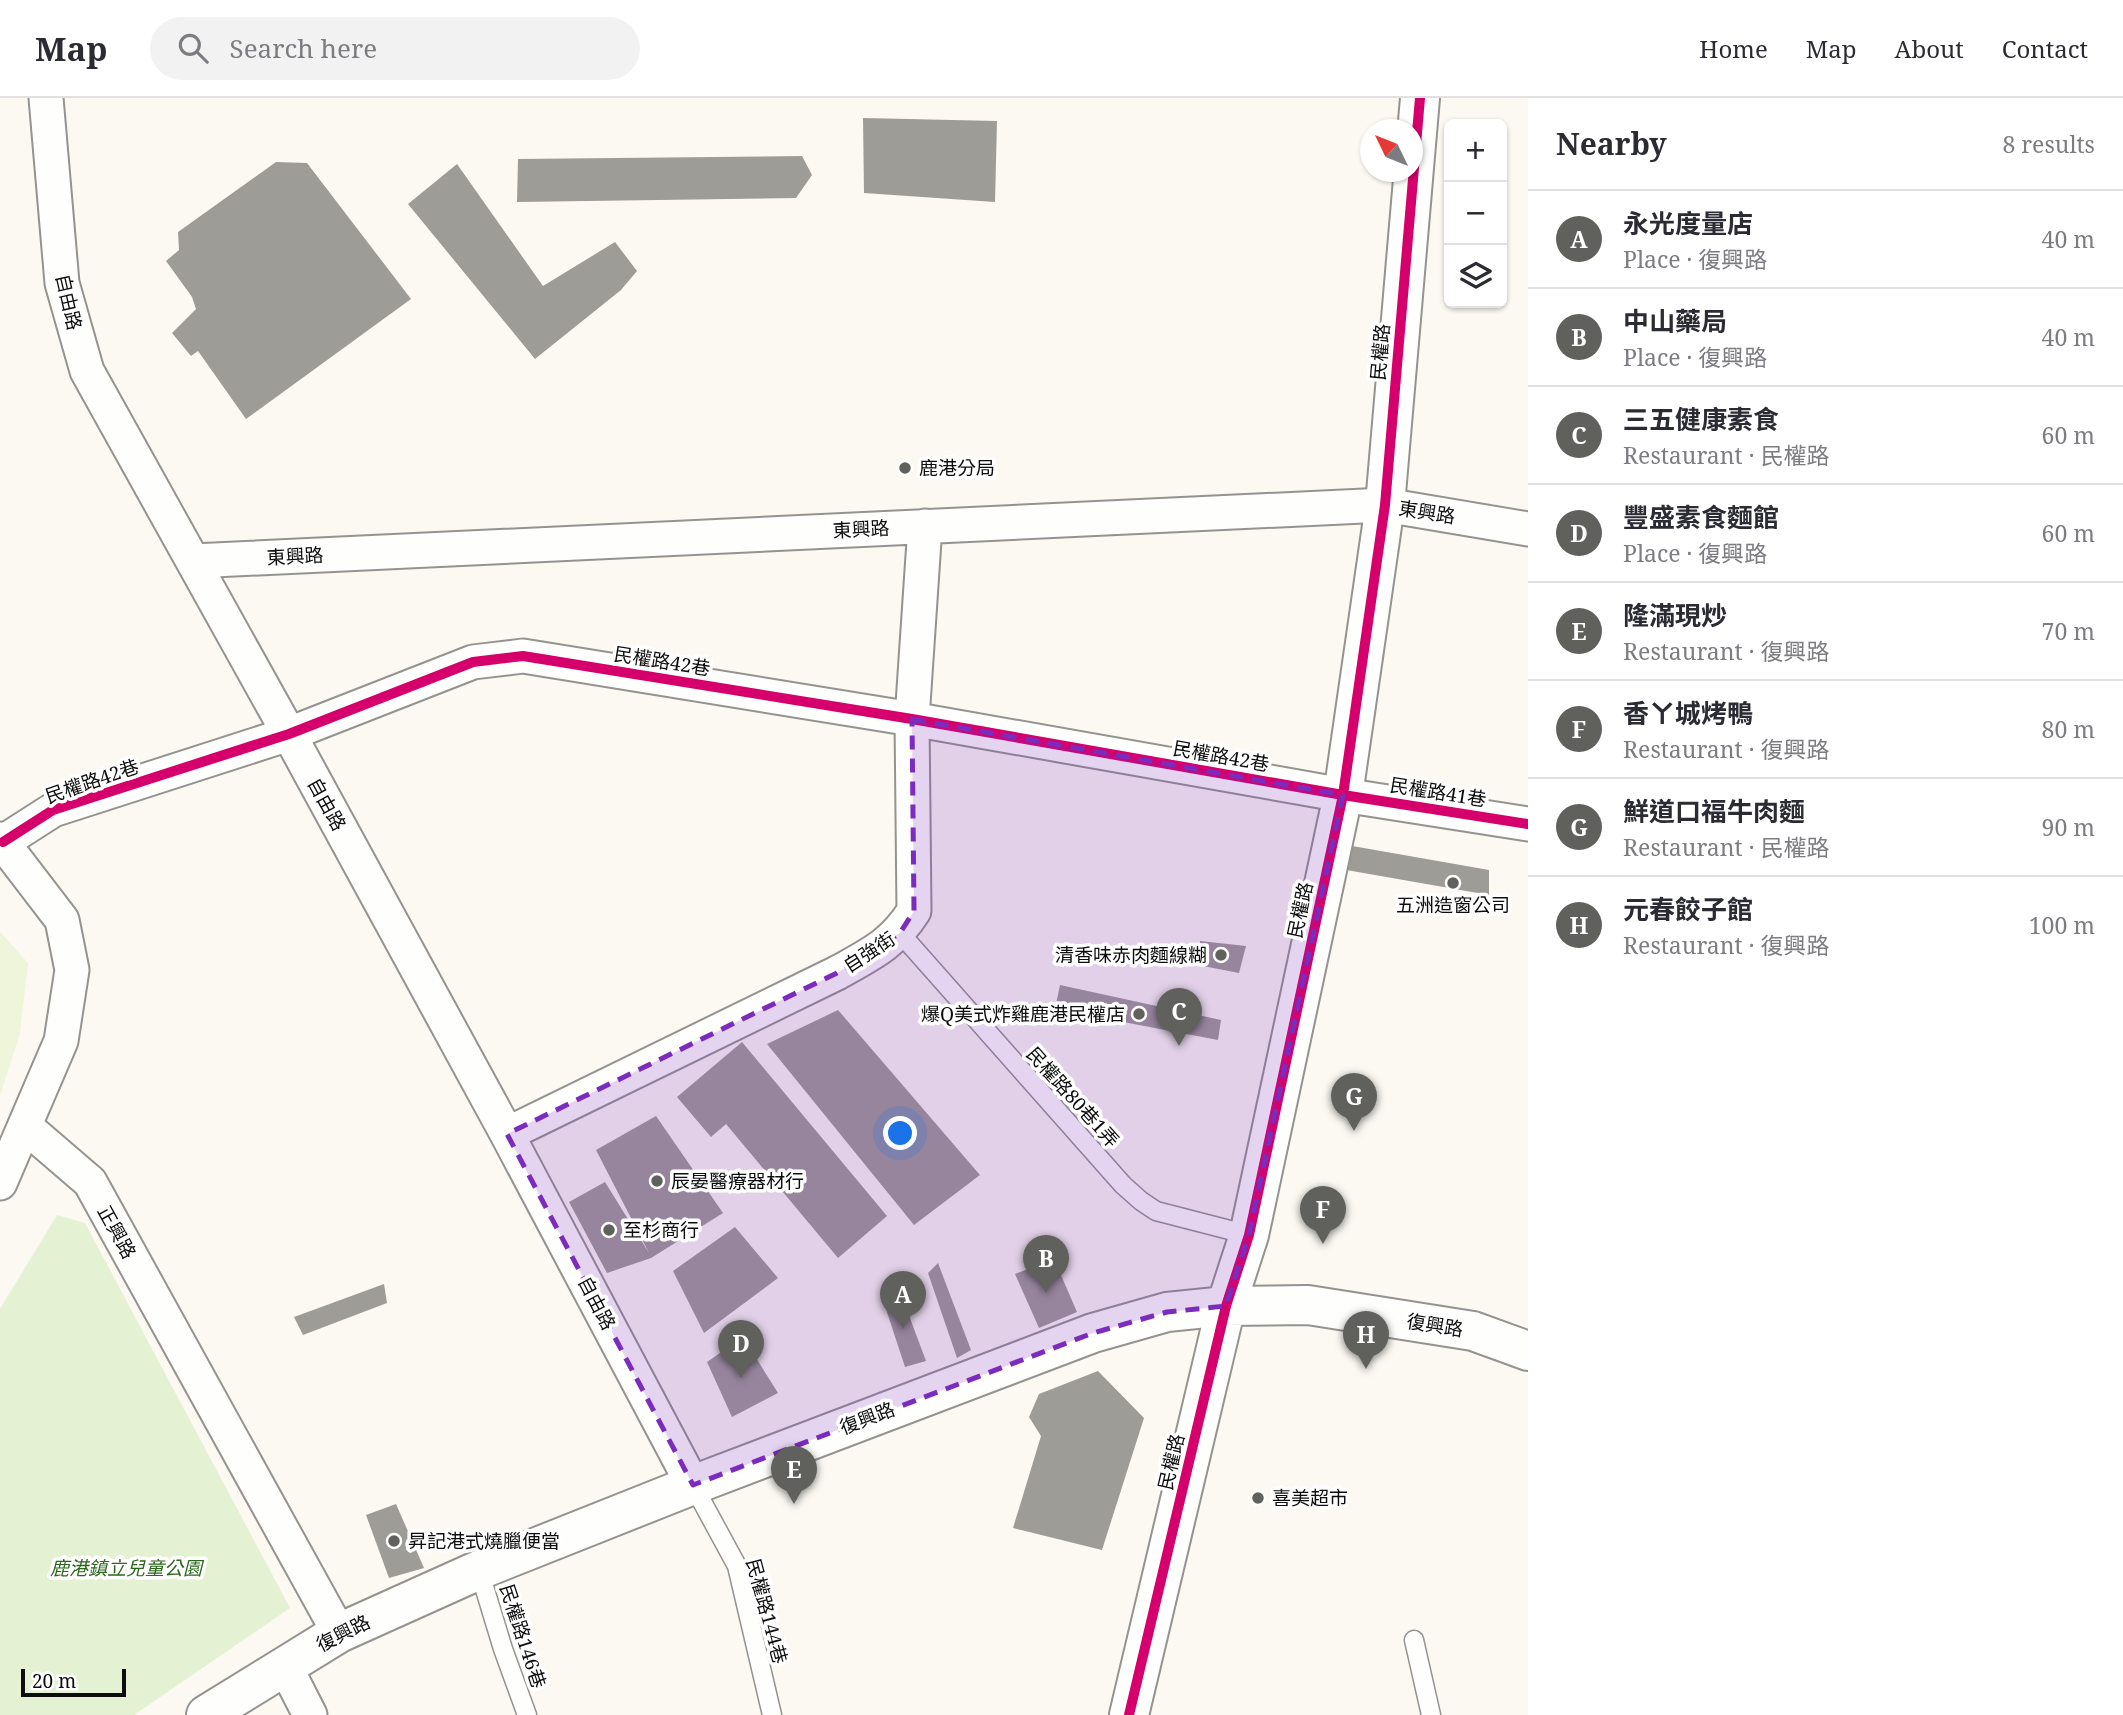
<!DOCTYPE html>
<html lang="en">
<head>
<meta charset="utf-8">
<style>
	:root { --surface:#fff; --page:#f2f2f3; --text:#2b2b33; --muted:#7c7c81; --line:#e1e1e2; --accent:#60605d }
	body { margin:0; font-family:"Noto Serif","Noto Sans TC",serif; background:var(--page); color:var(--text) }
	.controls { position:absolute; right:21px; top:21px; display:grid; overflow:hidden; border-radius:10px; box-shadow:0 2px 5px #0004 }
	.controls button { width:63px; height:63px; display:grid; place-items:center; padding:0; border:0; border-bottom:2px solid var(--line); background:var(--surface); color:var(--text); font:35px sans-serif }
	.compass { position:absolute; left:1360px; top:21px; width:63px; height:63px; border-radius:50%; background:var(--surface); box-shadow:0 2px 5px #0004; rotate:313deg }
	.scale { position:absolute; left:21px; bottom:18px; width:105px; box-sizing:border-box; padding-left:7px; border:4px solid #0d0d0d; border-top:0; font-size:19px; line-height:24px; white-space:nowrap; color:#0d0d0d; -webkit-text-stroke:5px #fff; paint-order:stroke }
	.you { position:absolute; left:901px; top:1036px; width:24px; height:24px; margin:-18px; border:5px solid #fff; border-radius:50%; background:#1a73e8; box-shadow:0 0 0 10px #1a73e833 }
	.badge { display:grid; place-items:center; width:46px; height:46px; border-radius:50%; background:var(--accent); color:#fff; font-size:23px; font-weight:700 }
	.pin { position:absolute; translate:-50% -58px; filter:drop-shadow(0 2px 4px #0008) }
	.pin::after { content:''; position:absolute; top:37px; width:24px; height:21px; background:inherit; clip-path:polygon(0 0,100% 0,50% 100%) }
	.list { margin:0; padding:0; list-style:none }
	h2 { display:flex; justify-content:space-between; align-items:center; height:91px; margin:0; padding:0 28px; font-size:30px }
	h2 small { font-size:23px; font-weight:400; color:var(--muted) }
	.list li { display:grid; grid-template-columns:46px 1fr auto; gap:21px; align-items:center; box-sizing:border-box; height:98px; padding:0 28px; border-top:2px solid var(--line) }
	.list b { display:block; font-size:26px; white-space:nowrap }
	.list p { margin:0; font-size:23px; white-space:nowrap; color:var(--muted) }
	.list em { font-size:23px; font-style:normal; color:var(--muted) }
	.icon { flex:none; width:38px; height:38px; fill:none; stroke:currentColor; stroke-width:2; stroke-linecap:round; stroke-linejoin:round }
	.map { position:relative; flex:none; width:1528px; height:1617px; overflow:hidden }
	header { display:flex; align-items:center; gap:42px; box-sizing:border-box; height:98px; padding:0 35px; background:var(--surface); border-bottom:2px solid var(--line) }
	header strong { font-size:33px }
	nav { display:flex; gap:38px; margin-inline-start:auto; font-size:24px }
	.search { width:490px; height:63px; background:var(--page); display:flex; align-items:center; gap:18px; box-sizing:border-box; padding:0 24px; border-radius:38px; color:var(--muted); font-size:26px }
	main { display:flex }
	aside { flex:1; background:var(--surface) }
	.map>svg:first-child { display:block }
</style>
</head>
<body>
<header>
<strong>Map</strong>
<div class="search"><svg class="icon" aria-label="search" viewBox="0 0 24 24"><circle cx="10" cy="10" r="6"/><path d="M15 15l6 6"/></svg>Search here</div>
<nav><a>Home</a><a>Map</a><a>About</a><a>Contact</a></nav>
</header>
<main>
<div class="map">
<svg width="1528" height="1617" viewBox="0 0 1528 1617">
	<rect width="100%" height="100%" fill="#fbf9f2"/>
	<!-- green -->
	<path fill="#e4f1d2" d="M57 1117 85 1125 290 1510 134 1617H0V1211Z"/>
	<!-- pitch -->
	<path fill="#eef5db" d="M0 834 28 865 20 935 0 998Z"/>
	<!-- building -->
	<path fill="#9e9c97" d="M863 20 997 23 995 104 864 95Z
		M802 58 812 77 796 100 517 104 518 61Z
		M276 64 307 65 411 201 246 321 198 253 191 258 172 235 196 211 192 199 166 163 179 152 178 134Z
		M457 66 543 188 615 144 637 173 621 192 535 261 408 106Z
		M1341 746 1489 772V797L1335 770Z
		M1200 843 1246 848 1239 875 1198 867Z
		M1060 887 1221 922 1218 942 1055 911Z
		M838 912 980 1077 914 1127 767 946Z
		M742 944 887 1118 838 1160 726 1026 711 1039 677 999Z
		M656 1018 723 1115 651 1160 607 1175 569 1104 605 1084 649 1155 596 1052Z
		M735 1129 778 1180 704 1235 673 1173Z
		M1054 1161 1077 1214 1039 1230 1015 1176Z
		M938 1165 971 1252 957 1260 928 1175Z
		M384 1186 387 1205 303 1237 294 1219Z
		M898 1188 926 1263 905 1269 882 1199Z
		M743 1239 778 1295 732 1319 707 1264Z
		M1098 1273 1144 1320 1102 1452 1013 1430 1041 1338 1029 1319 1039 1296Z
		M396 1406 424 1470 389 1480 366 1417Z"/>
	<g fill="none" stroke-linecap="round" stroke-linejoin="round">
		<!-- service casing -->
		<g stroke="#949390" stroke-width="21">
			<path id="service" d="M900 835 1123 1087 1141 1103 1156 1113 1249 1137
				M693 1387 737 1468 772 1617
				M479 1472 503 1551 527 1617
				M1414 1542 1431 1617"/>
		</g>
		<!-- minor casing -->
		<g stroke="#949390" stroke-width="37">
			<path id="minor" d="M46 0 62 185 87 273 289 636 507 1036 693 1387
				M193 463 1385 407 1528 431
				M0 741 62 822 72 872 61 943 0 1085
				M3 744 53 712 289 636 473 564 523 558 912 621 1343 697 1528 726
				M26 1029 90 1084 339 1535
				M507 1036 837 875C871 856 892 847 914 813L912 621 925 428
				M285 1568 310 1617"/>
		</g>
		<!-- tertiary casing -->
		<g stroke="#949390" stroke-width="42">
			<path id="tertiary" d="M206 1617 339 1535 479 1472 693 1387 1093 1235 1167 1214 1226 1208 1308 1207 1473 1233 1528 1253
				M1129 1617 1226 1208 1249 1137 1343 697 1385 407 1420 0"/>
		</g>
		<!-- service -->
		<use href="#service" stroke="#fefefd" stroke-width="18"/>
		<!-- minor -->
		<use href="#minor" stroke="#fefefd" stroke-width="33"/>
		<!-- tertiary -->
		<use href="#tertiary" stroke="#fefefd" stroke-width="38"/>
		<!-- cycleway casing -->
		<g stroke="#fff" stroke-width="15">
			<path id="cycleway" d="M3 744 53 712 289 636 473 564 523 558 912 621 1343 697 1528 726
				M1129 1617 1226 1208 1249 1137 1343 697 1385 407 1420 0"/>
		</g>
		<!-- cycleway -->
		<use href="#cycleway" stroke="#d6006c" stroke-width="10"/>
	</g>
	<!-- marked area -->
	<path fill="#7b2cbf" fill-opacity="0.2" stroke="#7b2cbf" stroke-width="5" stroke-dasharray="14 9" stroke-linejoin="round" d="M912 621 1343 697 1249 1137 1226 1208 1167 1214 1093 1235 693 1387 507 1036 837 875 900 835 914 813Z"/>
	<!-- markers -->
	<g fill="#60605d" stroke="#fff" stroke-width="2.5">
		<circle cx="905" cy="370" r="7"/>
		<circle cx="1453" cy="785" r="7"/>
		<circle cx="1221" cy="857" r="7"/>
		<circle cx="1139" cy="916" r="7"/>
		<circle cx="657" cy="1083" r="7"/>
		<circle cx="609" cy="1132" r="7"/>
		<circle cx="1258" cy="1400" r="7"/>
		<circle cx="394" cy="1443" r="7"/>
	</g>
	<g text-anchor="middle" stroke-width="7" stroke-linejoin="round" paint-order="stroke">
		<!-- street labels -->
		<g font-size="19" fill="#0d0d0d" stroke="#fff">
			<text transform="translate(69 204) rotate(77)" y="7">自由路</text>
			<text transform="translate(1380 254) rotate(-85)" y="7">民權路</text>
			<text transform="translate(1427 414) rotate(9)" y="7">東興路</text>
			<text transform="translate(861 431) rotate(-3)" y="7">東興路</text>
			<text transform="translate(295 458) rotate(-3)" y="7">東興路</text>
			<text transform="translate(662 563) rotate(9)" y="7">民權路42巷</text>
			<text transform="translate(1221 658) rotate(10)" y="7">民權路42巷</text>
			<text transform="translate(92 683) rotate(-19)" y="7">民權路42巷</text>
			<text transform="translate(1438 694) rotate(9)" y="7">民權路41巷</text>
			<text transform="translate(327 706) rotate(61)" y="7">自由路</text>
			<text transform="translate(1300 812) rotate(-78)" y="7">民權路</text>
			<text transform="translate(869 854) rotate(-33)" y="7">自強街</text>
			<text transform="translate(1073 999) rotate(48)" y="7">民權路80巷1弄</text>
			<text transform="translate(117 1134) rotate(61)" y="7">正興路</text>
			<text transform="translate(597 1205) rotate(62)" y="7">自由路</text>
			<text transform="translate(1435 1227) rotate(9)" y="7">復興路</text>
			<text transform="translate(867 1320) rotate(-21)" y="7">復興路</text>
			<text transform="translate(1171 1364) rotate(-77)" y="7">民權路</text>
			<text transform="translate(767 1513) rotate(75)" y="7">民權路144巷</text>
			<text transform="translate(343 1535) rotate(-27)" y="7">復興路</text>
			<text transform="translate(523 1538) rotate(72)" y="7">民權路146巷</text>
		</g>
		<!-- poi labels -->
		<g font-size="19" fill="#0d0d0d" stroke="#fff" text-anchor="start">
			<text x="919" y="377">鹿港分局</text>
			<text x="1453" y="814" text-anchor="middle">五洲造窗公司</text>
			<text x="1207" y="864" text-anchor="end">清香味赤肉麵線糊</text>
			<text x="1125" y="923" text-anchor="end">爆Q美式炸雞鹿港民權店</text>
			<text x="671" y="1090">辰晏醫療器材行</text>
			<text x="623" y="1139">至杉商行</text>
			<text x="1272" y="1407">喜美超市</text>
			<text x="408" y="1450">昇記港式燒臘便當</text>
		</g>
		<!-- park labels -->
		<g font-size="19" font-style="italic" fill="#2b671c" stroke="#fff">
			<text x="126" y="1477">鹿港鎮立兒童公園</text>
		</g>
	</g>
</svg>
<div class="controls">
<button>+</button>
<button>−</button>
<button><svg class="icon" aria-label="layers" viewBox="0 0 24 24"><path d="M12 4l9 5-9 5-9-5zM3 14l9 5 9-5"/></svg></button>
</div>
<svg class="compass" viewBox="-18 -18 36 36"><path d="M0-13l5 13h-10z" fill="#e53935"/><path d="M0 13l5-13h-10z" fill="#7c7c81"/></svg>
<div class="scale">20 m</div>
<div class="you"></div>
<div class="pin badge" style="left:903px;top:1231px">A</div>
<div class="pin badge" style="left:1046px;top:1195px">B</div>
<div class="pin badge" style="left:1179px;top:948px">C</div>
<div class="pin badge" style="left:741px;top:1280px">D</div>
<div class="pin badge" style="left:794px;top:1406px">E</div>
<div class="pin badge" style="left:1323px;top:1146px">F</div>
<div class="pin badge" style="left:1354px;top:1033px">G</div>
<div class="pin badge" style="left:1366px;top:1271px">H</div>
</div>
<aside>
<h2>Nearby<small>8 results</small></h2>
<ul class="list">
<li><span class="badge">A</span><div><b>永光度量店</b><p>Place · 復興路</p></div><em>40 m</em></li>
<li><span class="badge">B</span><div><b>中山藥局</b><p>Place · 復興路</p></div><em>40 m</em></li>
<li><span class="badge">C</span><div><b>三五健康素食</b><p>Restaurant · 民權路</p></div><em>60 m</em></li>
<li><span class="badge">D</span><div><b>豐盛素食麵館</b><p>Place · 復興路</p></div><em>60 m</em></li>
<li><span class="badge">E</span><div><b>隆滿現炒</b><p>Restaurant · 復興路</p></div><em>70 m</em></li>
<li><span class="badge">F</span><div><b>香ㄚ城烤鴨</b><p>Restaurant · 復興路</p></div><em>80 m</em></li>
<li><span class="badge">G</span><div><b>鮮道口福牛肉麵</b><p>Restaurant · 民權路</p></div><em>90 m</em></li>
<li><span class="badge">H</span><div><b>元春餃子館</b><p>Restaurant · 復興路</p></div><em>100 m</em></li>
</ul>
</aside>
</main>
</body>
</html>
